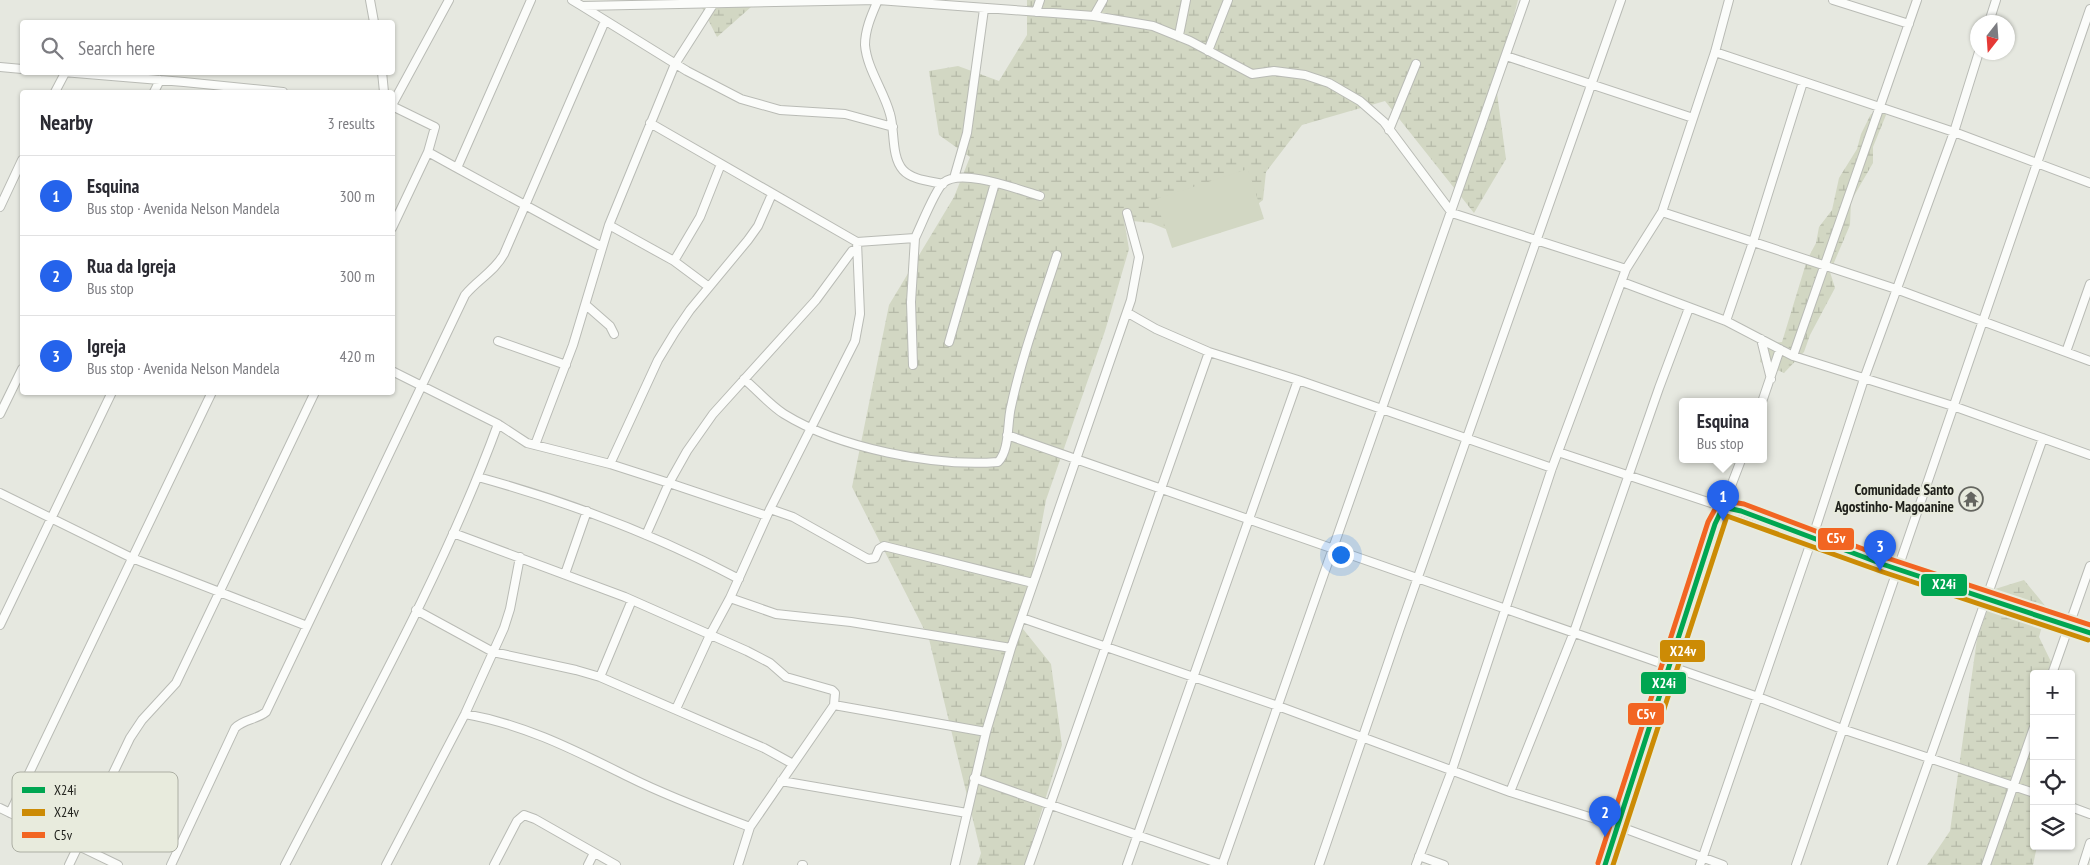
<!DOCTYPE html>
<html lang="en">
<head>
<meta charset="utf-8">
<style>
	:root { --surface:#fff; --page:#f7f7f7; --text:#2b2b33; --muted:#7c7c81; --line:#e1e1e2; --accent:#2563eb }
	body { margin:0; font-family:"PT Sans Narrow",sans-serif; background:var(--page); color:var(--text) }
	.controls { position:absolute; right:15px; bottom:15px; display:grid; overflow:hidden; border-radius:5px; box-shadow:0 1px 4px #0004 }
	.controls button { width:45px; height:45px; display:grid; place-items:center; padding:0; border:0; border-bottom:1px solid var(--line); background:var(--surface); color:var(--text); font:25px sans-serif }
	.compass { position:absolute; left:1970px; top:15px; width:45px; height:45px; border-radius:50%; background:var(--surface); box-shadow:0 1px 4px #0004; rotate:197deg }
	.you { position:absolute; left:1340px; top:554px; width:18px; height:18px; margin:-12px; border:4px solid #fff; border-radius:50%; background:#1a73e8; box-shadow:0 0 0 8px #1a73e833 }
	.badge { display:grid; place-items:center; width:32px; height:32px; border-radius:50%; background:var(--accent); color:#fff; font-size:16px; font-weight:700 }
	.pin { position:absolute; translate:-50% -41px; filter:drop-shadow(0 1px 2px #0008) }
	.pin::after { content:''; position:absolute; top:26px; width:18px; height:15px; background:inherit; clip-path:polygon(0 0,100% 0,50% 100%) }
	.popup { position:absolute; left:1679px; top:398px; width:88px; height:65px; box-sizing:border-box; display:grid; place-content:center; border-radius:5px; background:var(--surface); filter:drop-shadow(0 1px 4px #0005); font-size:16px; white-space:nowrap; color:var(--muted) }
	.popup b { font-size:19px; color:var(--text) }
	.popup::after { content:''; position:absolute; left:50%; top:100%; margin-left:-10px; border:10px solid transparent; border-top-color:var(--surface) }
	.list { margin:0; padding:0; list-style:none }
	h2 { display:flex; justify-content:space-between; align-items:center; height:65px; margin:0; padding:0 20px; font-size:21px }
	h2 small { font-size:16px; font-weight:400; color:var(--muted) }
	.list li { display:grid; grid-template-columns:32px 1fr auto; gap:15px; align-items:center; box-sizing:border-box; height:80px; padding:0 20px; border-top:1px solid var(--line) }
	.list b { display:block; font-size:19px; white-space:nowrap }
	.list p { margin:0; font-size:16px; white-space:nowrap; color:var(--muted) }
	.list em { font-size:16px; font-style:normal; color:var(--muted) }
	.icon { flex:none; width:28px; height:28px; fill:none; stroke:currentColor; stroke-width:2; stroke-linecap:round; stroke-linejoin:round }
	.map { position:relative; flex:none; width:2090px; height:865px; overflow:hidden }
	.search { position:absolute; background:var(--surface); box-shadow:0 1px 4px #0004; left:20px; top:20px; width:375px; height:55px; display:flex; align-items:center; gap:12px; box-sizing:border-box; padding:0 18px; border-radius:5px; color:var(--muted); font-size:19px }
	.panel { position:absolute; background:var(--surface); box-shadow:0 1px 4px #0004; left:20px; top:90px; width:375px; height:305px; border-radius:5px }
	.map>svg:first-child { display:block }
</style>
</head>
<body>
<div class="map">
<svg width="2090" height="865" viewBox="0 0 2090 865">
	<defs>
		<pattern id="wetland-marsh" width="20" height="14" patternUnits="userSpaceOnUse" patternTransform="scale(1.25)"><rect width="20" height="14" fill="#d2d7c3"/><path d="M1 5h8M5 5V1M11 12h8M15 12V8" fill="none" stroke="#b4b8a7"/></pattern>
	</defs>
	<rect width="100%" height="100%" fill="#e6e8e0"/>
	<!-- wetland -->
	<path fill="url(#wetland-marsh)" d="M698 0H759L717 37Z
		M1027 0H1518L1496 86 1506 159 1474 213 1385 101 1302 125 1266 172 1263 200 1220 233 1183 236 1151 223 1124 220 1129 249 1105 331 1046 500 1028 598 1019 624 1051 664 1062 745 1025 865H977L981 853 929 639 852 487 889 305 954 197 970 157 939 135 929 71 958 66 999 81 1027 35Z
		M1884 110 1886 115 1873 147V163L1851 201 1850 225 1830 272 1835 288 1810 335 1804 352 1784 373 1760 362 1762 344 1782 342 1807 260 1816 243 1819 227 1832 210 1839 178 1857 149 1861 134 1871 114Z
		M2024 580 2047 608 2039 637 2057 674H2034V846H2037L2033 865H1927L1950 831 1977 639 1995 589Z"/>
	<!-- pitch -->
	<path fill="#d2d7c3" d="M1248 169 1264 219 1172 248 1156 199Z"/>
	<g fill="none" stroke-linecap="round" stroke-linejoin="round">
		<!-- minor casing -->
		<g stroke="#b9bbb5" stroke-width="10">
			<path id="minor" d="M370 0 374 22
				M531 0 457 168 602 247
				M572 0 582 6 878 0 1094 16 1153 26 1190 41 1252 74 1274 71 1305 75 1329 83 1360 101 1384 122 1452 213 1626 269
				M878 0C872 14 865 29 865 45 867 69 884 91 890 114 895 130 891 157 903 170 912 180 930 181 943 184
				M1833 0 1909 24
				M582 6 687 71 741 99 780 110 845 114 893 127
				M1036 12 1040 0
				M1094 16 1103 0
				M1989 22 1996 0
				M1179 35 1186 0
				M1208 51 1228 0
				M1715 52 1954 132 2090 183
				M1506 56 1693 118
				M0 67 22 69
				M63 72 184 82 283 92
				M382 72 384 92
				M55 92 65 73
				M154 92 160 80
				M392 105 449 0
				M392 106 435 127 428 152 392 228
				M650 123 857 242 915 238C921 226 934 192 943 183 961 167 1019 190 1040 196
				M1389 130 1416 64
				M428 152 457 168
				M954 178 967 133 984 9
				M0 207 22 160
				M1662 212 1896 289 2090 361
				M609 225 674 261
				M857 242 860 314 855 341 770 509 730 598 776 614 851 622 1011 648
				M1622 282 1726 321 1793 356 1953 406 2090 455
				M709 287 674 261 700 217 721 164
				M586 305 610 326 614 334
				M1128 313 1156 329 1209 352 1298 380 1552 468
				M1726 321 1753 242 1803 82
				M1761 339 1771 379
				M498 341 566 365
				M949 342 995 183
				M2066 352 2090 284
				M1793 356 1917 0
				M913 365 911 302 915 238
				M392 371 498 424 527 443 610 464 669 483 646 535
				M744 379C757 390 770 405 784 414 839 448 934 467 998 462 1010 450 1007 423 1011 407 1022 355 1041 305 1057 255
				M1762 402 1780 349
				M0 414 22 369
				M1007 435 1758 697 1842 729 2034 793
				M535 445 573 345 609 225 675 64 714 3
				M1558 452 1723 507 1741 460
				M610 464 658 360 675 332 690 310 748 240 758 226 772 194
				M478 477C569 502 656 535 739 579
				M0 493 132 558 307 626
				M770 509 793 517 868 559 875 558 879 549 884 546 1033 583
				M767 516 669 483 687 451 713 414 816 300 852 251 857 249
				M453 533 625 597 747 651 770 663 786 677 832 690 835 693 834 705
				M565 574 587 511
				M416 610 493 652 576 670 600 677 764 748 793 764
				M1022 618 1278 706 1510 792 1618 826 1723 865
				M0 625 112 392
				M2052 674 2090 566
				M600 677 632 600
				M676 709 710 635 730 598
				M465 714C527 725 576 751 631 778 669 797 710 812 750 827
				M974 778 1223 865
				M781 781 967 813
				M1510 792 1574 632 1659 388 1689 308
				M2071 807 2090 814
				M0 808 118 865
				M10 813 212 392
				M1419 856 1444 865
				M69 865 130 738 142 720 176 683 315 392
				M171 865 235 728C244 719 256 720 266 712L465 295C477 280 495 271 504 254L605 21
				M285 865C360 720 442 577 498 424
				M386 865 465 714 504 628 510 609 520 557
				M494 865 517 821 524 815 535 819 616 865
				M588 865 594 853
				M738 865 750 827 834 705 986 732
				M802 865H803
				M955 865 986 732 1011 648 1131 300 1139 257 1127 213
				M1029 865 1209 352
				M1127 865 1298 380
				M1222 865 1525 0
				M1319 865 1400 628 1621 0
				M1416 865 1452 770 1552 468 1626 269 1662 212 1715 52 1729 0
				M1700 865 1812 539 1864 379 1954 132 1979 52
				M1796 865 2090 9
				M1892 865 2043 438
				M1986 865 2034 727
				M2083 865 2090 843"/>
		</g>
		<!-- tertiary casing -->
		<g stroke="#b9bbb5" stroke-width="11">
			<path id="tertiary" d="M1605 865 1715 524 1723 507 1741 511 1885 565 2090 633"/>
		</g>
		<!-- minor -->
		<use href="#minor" stroke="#fbfcfa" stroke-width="8"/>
		<!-- tertiary -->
		<use href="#tertiary" stroke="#fbfcfa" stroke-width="9"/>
		<!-- bus-1 casing -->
		<g stroke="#e8ebdd" stroke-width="9">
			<path id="bus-1" d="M1605 865 1715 524 1723 507 1741 511 1885 565 2090 633"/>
		</g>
		<!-- bus-2 casing -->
		<g stroke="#e8ebdd" stroke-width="9">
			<path id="bus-2" d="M1613 865 1727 516 1883 572 2088 640"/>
		</g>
		<!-- bus-3 casing -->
		<g stroke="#e8ebdd" stroke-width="9">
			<path id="bus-3" d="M1598 863 1708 522 1720 500 1744 504 1887 558 2090 625"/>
		</g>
		<!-- bus-1 -->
		<use href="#bus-1" stroke="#00a651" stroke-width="5"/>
		<!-- bus-2 -->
		<use href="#bus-2" stroke="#cc8b05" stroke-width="5"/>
		<!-- bus-3 -->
		<use href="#bus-3" stroke="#f26522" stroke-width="5"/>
	</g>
	<!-- icons -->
	<defs>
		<g id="temple-ring" transform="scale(1.25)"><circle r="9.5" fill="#e8ebdd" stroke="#656660" stroke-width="1.5"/><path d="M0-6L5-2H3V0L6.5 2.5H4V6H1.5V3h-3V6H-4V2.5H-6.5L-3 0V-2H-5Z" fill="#656660"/></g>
	</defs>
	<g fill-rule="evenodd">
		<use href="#temple-ring" x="1971" y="499"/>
	</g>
	<g text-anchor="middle" stroke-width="4" stroke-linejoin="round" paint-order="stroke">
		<!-- poi labels -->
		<g font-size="15" font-weight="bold" fill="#1f201b" stroke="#e8ebdd" text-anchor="end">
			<text x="1954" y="495">Comunidade Santo<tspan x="1954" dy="17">Agostinho- Magoanine</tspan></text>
		</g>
	</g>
	<!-- legend -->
	<rect x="12" y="772" width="166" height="80" rx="8" fill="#e8ebdd" stroke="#acaea3" stroke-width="1"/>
	<rect x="22" y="787" width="23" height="6" fill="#00a651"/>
	<rect x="22" y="809" width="23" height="7" fill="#cc8b05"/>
	<rect x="22" y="832" width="23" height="6" fill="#f26522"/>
	<g font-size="14" fill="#1f201b">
		<text x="54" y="795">X24i</text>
		<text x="54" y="817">X24v</text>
		<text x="54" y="840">C5v</text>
	</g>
	<g stroke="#e8ebdd" stroke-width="2">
		<rect x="1817" y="527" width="38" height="24" rx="5" fill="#f26522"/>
		<rect x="1920" y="573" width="48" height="24" rx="5" fill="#00a651"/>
		<rect x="1659" y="639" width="47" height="24" rx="5" fill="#cc8b05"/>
		<rect x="1640" y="671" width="47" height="24" rx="5" fill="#00a651"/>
		<rect x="1627" y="702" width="38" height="24" rx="5" fill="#f26522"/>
	</g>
	<g font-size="14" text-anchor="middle" font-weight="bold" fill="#fff">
		<text x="1836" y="543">C5v</text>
		<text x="1944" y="589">X24i</text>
		<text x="1683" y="656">X24v</text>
		<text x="1664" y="688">X24i</text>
		<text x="1646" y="719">C5v</text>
	</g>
</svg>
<div class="controls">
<button>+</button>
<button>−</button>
<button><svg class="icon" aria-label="locate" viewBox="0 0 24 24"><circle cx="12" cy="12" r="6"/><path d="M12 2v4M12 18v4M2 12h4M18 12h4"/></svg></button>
<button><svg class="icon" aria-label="layers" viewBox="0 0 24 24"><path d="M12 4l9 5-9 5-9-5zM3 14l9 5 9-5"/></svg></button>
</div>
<svg class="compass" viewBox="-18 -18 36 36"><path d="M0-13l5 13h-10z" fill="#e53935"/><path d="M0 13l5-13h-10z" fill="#7c7c81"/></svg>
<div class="you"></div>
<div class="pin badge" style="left:1723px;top:521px">1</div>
<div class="popup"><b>Esquina</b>Bus stop</div>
<div class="pin badge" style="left:1605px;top:837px">2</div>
<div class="pin badge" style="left:1880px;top:571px">3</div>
<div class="search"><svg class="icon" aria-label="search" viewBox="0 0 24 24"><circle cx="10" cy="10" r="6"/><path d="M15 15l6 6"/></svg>Search here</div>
<section class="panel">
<h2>Nearby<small>3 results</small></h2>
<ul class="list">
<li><span class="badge">1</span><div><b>Esquina</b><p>Bus stop · Avenida Nelson Mandela</p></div><em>300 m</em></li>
<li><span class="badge">2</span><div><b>Rua da Igreja</b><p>Bus stop</p></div><em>300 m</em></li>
<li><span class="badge">3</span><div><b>Igreja</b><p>Bus stop · Avenida Nelson Mandela</p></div><em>420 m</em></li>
</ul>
</section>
</div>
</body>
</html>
